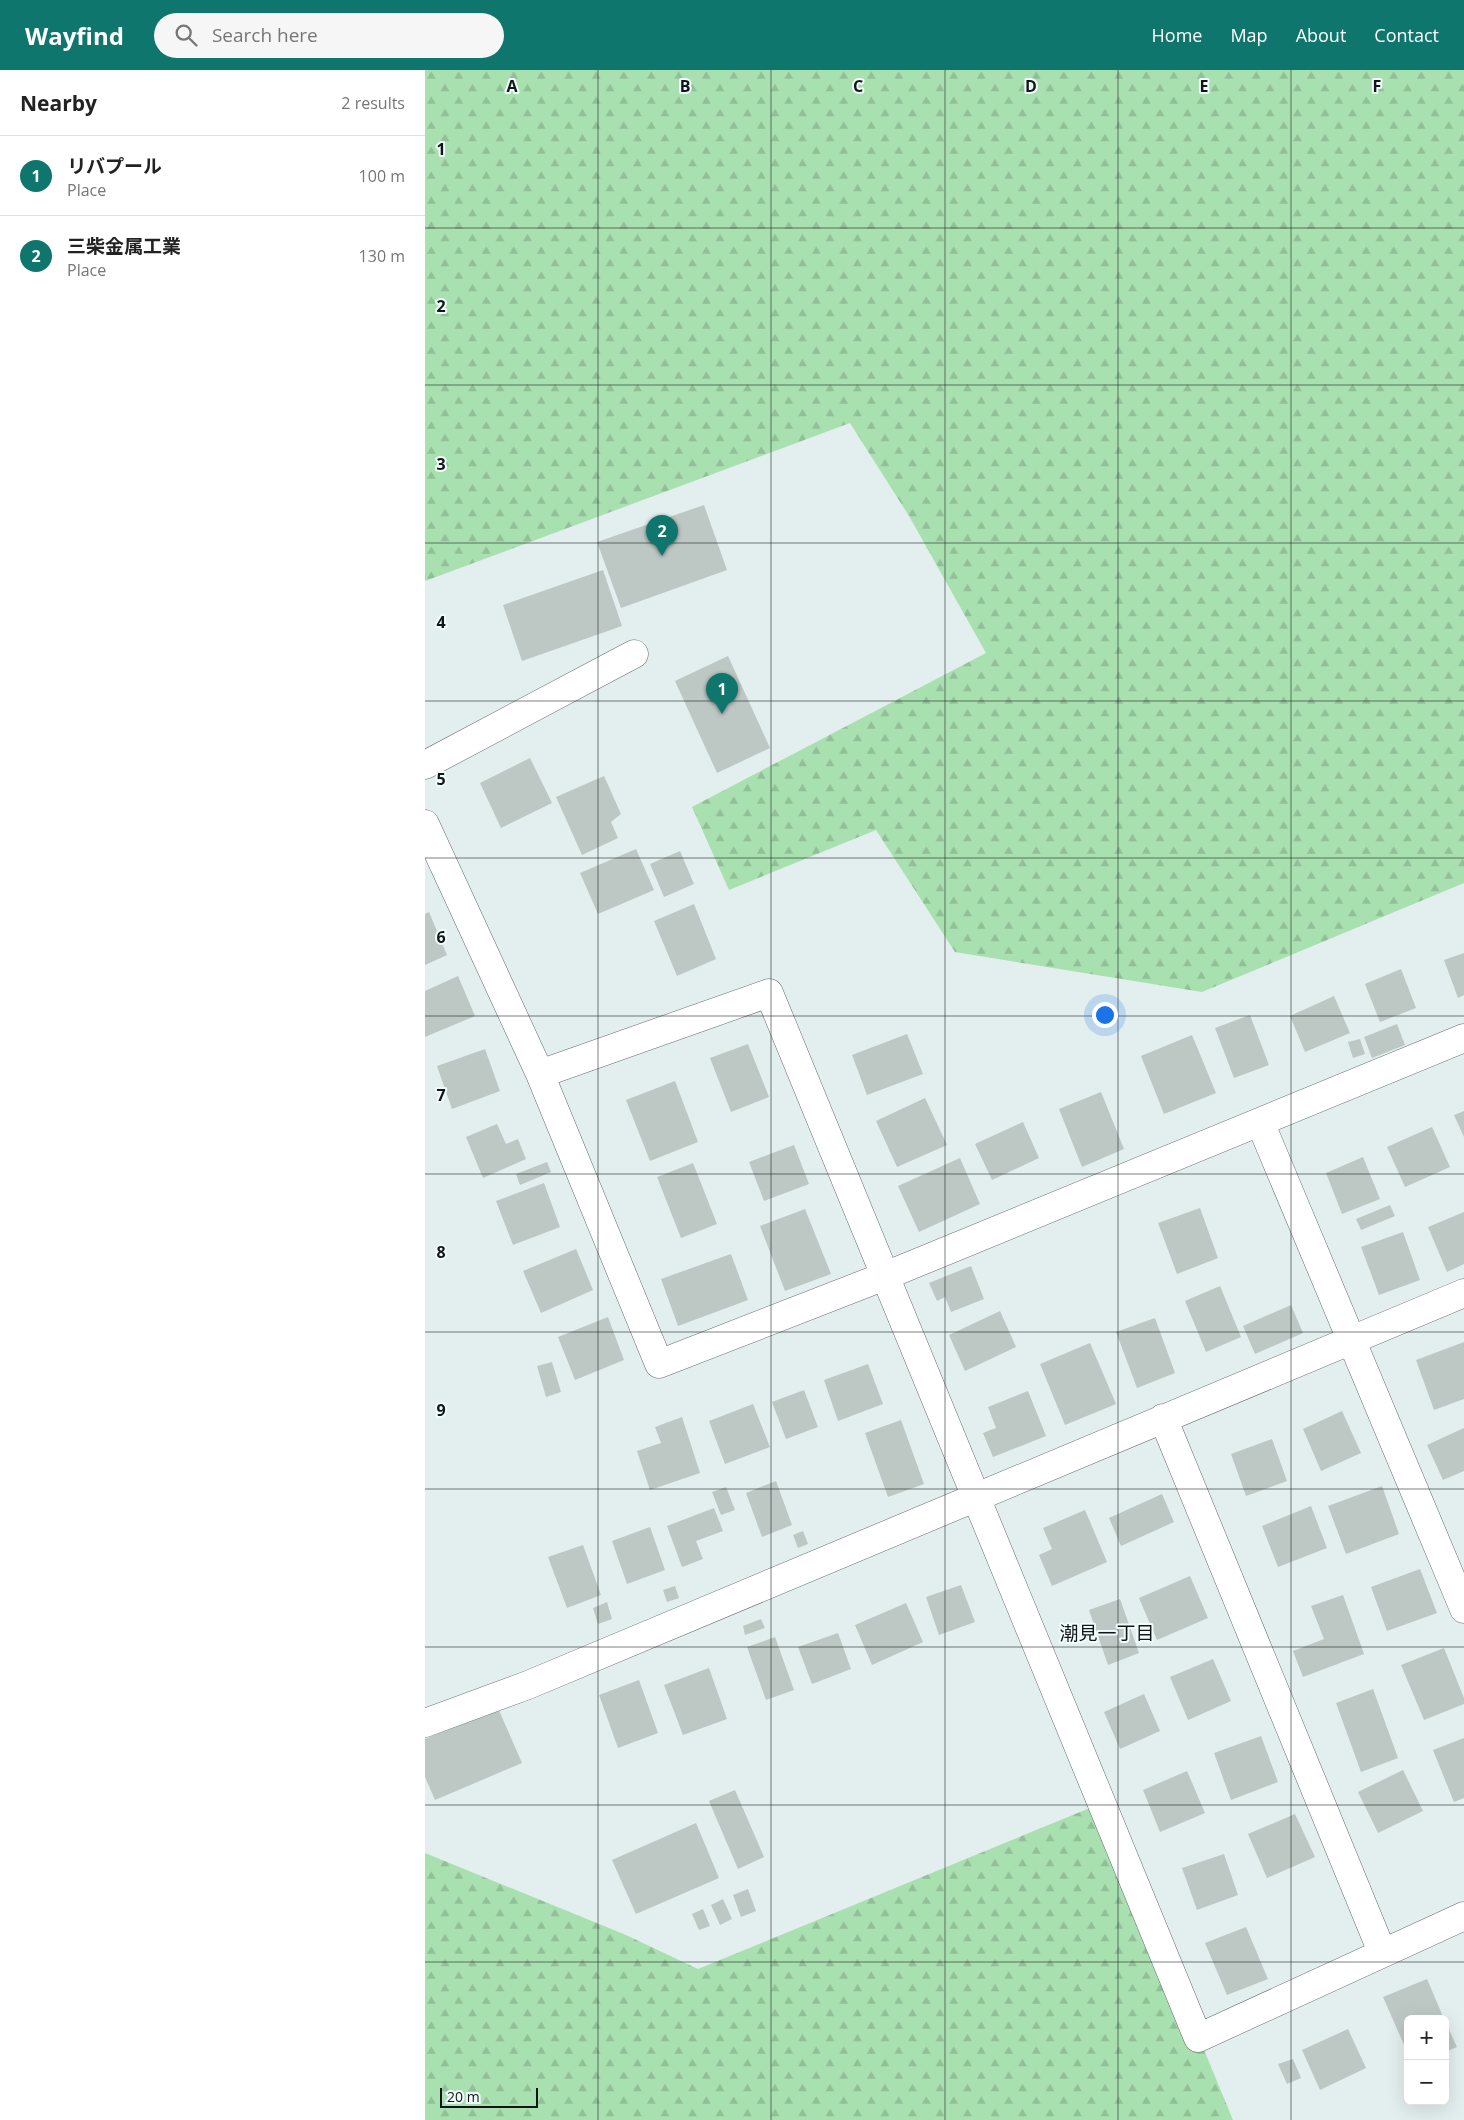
<!DOCTYPE html>
<html lang="en">
<head>
<meta charset="utf-8">
<style>
	:root { --surface:#fff; --page:#f6f6f6; --text:#222; --muted:#767676; --line:#e0e0e0; --accent:#0f766e }
	body { margin:0; font-family:"Open Sans","Noto Sans JP",sans-serif; background:var(--page); color:var(--text) }
	.controls { position:absolute; right:15px; bottom:15px; display:grid; overflow:hidden; border-radius:8px; box-shadow:0 5px 20px #0002 }
	.controls button { width:45px; height:45px; display:grid; place-items:center; padding:0; border:0; border-bottom:1px solid var(--line); background:var(--surface); color:var(--text); font:25px sans-serif }
	.scale { position:absolute; left:15px; bottom:12px; width:98px; box-sizing:border-box; padding-left:5px; border:2px solid #131616; border-top:0; font-size:14px; line-height:18px; white-space:nowrap; color:#131616; -webkit-text-stroke:4px #f0fbfb; paint-order:stroke }
	.you { position:absolute; left:679px; top:944px; width:18px; height:18px; margin:-12px; border:4px solid #fff; border-radius:50%; background:#1a73e8; box-shadow:0 0 0 8px #1a73e833 }
	.badge { display:grid; place-items:center; width:32px; height:32px; border-radius:50%; background:var(--accent); color:#fff; font-size:16px; font-weight:700 }
	.pin { position:absolute; translate:-50% -41px; filter:drop-shadow(0 1px 2px #0008) }
	.pin::after { content:''; position:absolute; top:26px; width:18px; height:15px; background:inherit; clip-path:polygon(0 0,100% 0,50% 100%) }
	.list { margin:0; padding:0; list-style:none }
	h2 { display:flex; justify-content:space-between; align-items:center; height:65px; margin:0; padding:0 20px; font-size:21px }
	h2 small { font-size:16px; font-weight:400; color:var(--muted) }
	.list li { display:grid; grid-template-columns:32px 1fr auto; gap:15px; align-items:center; box-sizing:border-box; height:80px; padding:0 20px; border-top:1px solid var(--line) }
	.list b { display:block; font-size:19px; white-space:nowrap }
	.list p { margin:0; font-size:16px; white-space:nowrap; color:var(--muted) }
	.list em { font-size:16px; font-style:normal; color:var(--muted) }
	.icon { flex:none; width:28px; height:28px; fill:none; stroke:currentColor; stroke-width:2; stroke-linecap:round; stroke-linejoin:round }
	.map { position:relative; flex:none; width:1039px; height:2050px; overflow:hidden }
	header { display:flex; align-items:center; gap:30px; box-sizing:border-box; height:70px; padding:0 25px; background:var(--accent); color:#fff }
	header strong { font-size:24px }
	nav { display:flex; gap:28px; margin-inline-start:auto; font-size:18px }
	.search { width:350px; height:45px; background:var(--page); display:flex; align-items:center; gap:12px; box-sizing:border-box; padding:0 18px; border-radius:28px; color:var(--muted); font-size:19px }
	main { display:flex }
	aside { flex:1; background:var(--surface) }
	.map>svg:first-child { display:block }
</style>
</head>
<body>
<header>
<strong>Wayfind</strong>
<div class="search"><svg class="icon" aria-label="search" viewBox="0 0 24 24"><circle cx="10" cy="10" r="6"/><path d="M15 15l6 6"/></svg>Search here</div>
<nav><a>Home</a><a>Map</a><a>About</a><a>Contact</a></nav>
</header>
<main>
<aside>
<h2>Nearby<small>2 results</small></h2>
<ul class="list">
<li><span class="badge">1</span><div><b>リバプール</b><p>Place</p></div><em>100 m</em></li>
<li><span class="badge">2</span><div><b>三柴金属工業</b><p>Place</p></div><em>130 m</em></li>
</ul>
</aside>
<div class="map">
<svg width="1039" height="2050" viewBox="0 0 1039 2050">
	<defs>
		<pattern id="forest-firs" width="22" height="20" patternUnits="userSpaceOnUse" patternTransform="scale(1.25)"><rect width="22" height="20" fill="#a9e0b0"/><path d="M5 1l3.5 6h-7zM16 11l3.5 6h-7z" fill="#91bf97"/></pattern>
	</defs>
	<rect width="100%" height="100%" fill="#e3eeee"/>
	<!-- forest -->
	<path fill="url(#forest-firs)" d="M0 0H1039V813L777 922 530 882 451 760 304 820 267 737 561 583 484 446 425 353 0 511Z
		M677 1733 808 2050H0V1783L201 1865 273 1899Z"/>
	<!-- building -->
	<path fill="#bdc7c4" d="M279 435 302 500 196 538 172 472Z
		M178 500 197 556 97 591 78 535Z
		M303 586 345 678 292 703 250 611Z
		M105 688 127 733 76 758 55 713Z
		M179 706 196 744 186 752 193 768 157 785 131 727Z
		M211 779 229 820 173 844 155 803Z
		M255 781 269 814 239 827 225 794Z
		M269 834 291 889 252 906 229 851Z
		M4 842 22 885 0 895V844Z
		M1039 883V925L1033 928 1019 890Z
		M976 899 991 938 955 952 940 914Z
		M33 906 50 946 0 967V921Z
		M909 926 925 963 880 982 865 946Z
		M825 945 844 995 809 1008 790 958Z
		M972 954 980 975 947 988 939 967Z
		M482 964 498 1004 442 1025 427 985Z
		M767 965 791 1023 739 1044 716 986Z
		M935 969 940 984 928 988 923 972Z
		M323 974 344 1027 306 1042 285 988Z
		M60 979 75 1021 27 1039 12 996Z
		M250 1011 273 1072 225 1091 201 1030Z
		M676 1022 699 1079 657 1097 634 1039Z
		M500 1028 522 1075 472 1097 451 1051Z
		M1039 1041V1067L1029 1045Z
		M598 1052 614 1088 567 1110 550 1074Z
		M72 1054 81 1074 93 1069 101 1089 58 1108 41 1067Z
		M1007 1057 1025 1097 980 1117 962 1077Z
		M369 1075 384 1114 339 1131 324 1092Z
		M938 1087 955 1129 917 1144 901 1103Z
		M535 1088 555 1134 494 1162 473 1116Z
		M122 1092 126 1102 95 1115 91 1104Z
		M268 1093 292 1154 256 1168 232 1107Z
		M119 1113 135 1157 88 1175 71 1131Z
		M965 1135 970 1146 936 1160 931 1149Z
		M775 1138 793 1188 752 1204 733 1153Z
		M380 1139 406 1204 360 1221 335 1156Z
		M1039 1142V1194L1022 1202 1003 1157Z
		M978 1162 995 1210 954 1225 936 1177Z
		M151 1179 168 1220 116 1243 98 1201Z
		M306 1184 323 1230 253 1256 236 1209Z
		M546 1196 559 1229 526 1242 520 1227 512 1231 504 1213Z
		M795 1216 816 1267 781 1282 760 1231Z
		M866 1235 878 1263 830 1284 818 1256Z
		M575 1241 591 1277 540 1301 524 1265Z
		M183 1247 199 1290 150 1310 133 1267Z
		M730 1248 750 1303 712 1318 691 1262Z
		M1039 1272V1329L1009 1340 991 1290Z
		M665 1273 691 1334 640 1355 615 1294Z
		M127 1292 136 1322 121 1327 112 1296Z
		M443 1294 458 1334 413 1351 399 1310Z
		M379 1320 393 1357 361 1369 347 1332Z
		M603 1321 621 1366 568 1387 558 1363 571 1358 563 1337Z
		M328 1334 345 1377 300 1394 284 1351Z
		M917 1341 936 1383 896 1401 878 1359Z
		M257 1347 275 1403 225 1420 212 1381 236 1373 230 1357Z
		M476 1350 499 1414 463 1427 440 1363Z
		M1039 1358V1401L1018 1410 1002 1375Z
		M847 1369 862 1411 821 1426 806 1384Z
		M351 1411 367 1455 337 1467 321 1423Z
		M957 1416 974 1464 921 1484 903 1436Z
		M301 1417 310 1440 296 1445 287 1422Z
		M737 1424 749 1452 696 1476 684 1448Z
		M886 1436 902 1478 853 1497 837 1456Z
		M289 1438 298 1461 271 1471 278 1489 257 1497 242 1456Z
		M660 1440 682 1492 627 1516 614 1485 627 1479 618 1458Z
		M225 1457 240 1500 202 1514 187 1471Z
		M378 1461 383 1474 373 1478 368 1465Z
		M158 1475 176 1525 142 1538 123 1487Z
		M995 1499 1012 1543 962 1561 946 1517Z
		M765 1506 783 1548 732 1570 714 1528Z
		M536 1515 550 1552 514 1565 501 1527Z
		M250 1516 254 1528 242 1532 238 1520Z
		M918 1525 939 1584 878 1607 868 1581 899 1569 886 1536Z
		M695 1529 714 1583 683 1595 664 1540Z
		M182 1532 187 1549 173 1554 168 1538Z
		M481 1533 498 1572 447 1595 430 1555Z
		M336 1549 340 1558 320 1565 318 1556Z
		M413 1563 426 1599 387 1614 373 1577Z
		M350 1567 369 1620 341 1630 322 1577Z
		M1019 1578 1039 1628V1634L999 1650 976 1595Z
		M788 1589 806 1631 763 1650 745 1607Z
		M284 1598 302 1649 258 1665 239 1615Z
		M214 1610 233 1663 193 1678 174 1625Z
		M948 1619 973 1688 936 1702 911 1633Z
		M719 1624 735 1661 695 1679 679 1642Z
		M73 1638 97 1693 10 1730 0 1707V1669Z
		M836 1666 853 1712 806 1730 789 1683Z
		M1039 1668V1728L1029 1732 1008 1680Z
		M978 1700 998 1741 953 1763 933 1722Z
		M762 1701 780 1743 735 1762 718 1720Z
		M310 1720 339 1787 313 1799 284 1731Z
		M870 1744 890 1787 842 1808 823 1764Z
		M271 1753 294 1808 211 1844 187 1790Z
		M799 1784 813 1825 772 1840 757 1798Z
		M323 1819 331 1841 316 1847 308 1825Z
		M298 1829 307 1849 295 1855 286 1835Z
		M278 1839 285 1856 274 1860 267 1844Z
		M821 1857 843 1909 802 1925 780 1873Z
		M1002 1909 1019 1949H983V1984L958 1927Z
		M1020 1951 1032 1977 1020 1982Z
		M923 1959 941 1998 895 2020 877 1980Z
		M868 1989 876 2008 862 2014 853 1994Z"/>
	<g fill="none" stroke-linecap="round" stroke-linejoin="round">
		<!-- minor casing -->
		<g stroke="#646e6e" stroke-width="29">
			<path id="minor" d="M0 695 209 584
				M0 754 115 1004 234 1294 460 1206 1039 968
				M115 1004 344 923 773 1968 1039 1846
				M835 1052 1039 1539
				M738 1348 957 1882
				M0 1653 103 1615 1039 1223"/>
		</g>
		<!-- minor -->
		<use href="#minor" stroke="#fff" stroke-width="28"/>
	</g>
	<!-- grid -->
	<path fill="none" stroke="#131616" stroke-width="1" stroke-opacity="0.55" d="M173 0V2050M346 0V2050M520 0V2050M693 0V2050M866 0V2050M0 158H1039M0 315H1039M0 473H1039M0 631H1039M0 788H1039M0 946H1039M0 1104H1039M0 1262H1039M0 1419H1039M0 1577H1039M0 1735H1039M0 1892H1039"/>
	<g text-anchor="middle" stroke-width="4" stroke-linejoin="round" paint-order="stroke">
		<!-- neighbourhood labels -->
		<g font-size="19" fill="#131616" stroke="#f0fbfb">
			<text x="682" y="1570">潮見一丁目</text>
		</g>
	</g>
	<g font-size="16" text-anchor="middle" font-weight="bold" fill="#131616" stroke="#f0fbfb" stroke-width="4" stroke-linejoin="round" paint-order="stroke">
		<text x="87" y="22">A</text>
		<text x="260" y="22">B</text>
		<text x="433" y="22">C</text>
		<text x="606" y="22">D</text>
		<text x="779" y="22">E</text>
		<text x="952" y="22">F</text>
		<text x="16" y="85">1</text>
		<text x="16" y="242">2</text>
		<text x="16" y="400">3</text>
		<text x="16" y="558">4</text>
		<text x="16" y="715">5</text>
		<text x="16" y="873">6</text>
		<text x="16" y="1031">7</text>
		<text x="16" y="1188">8</text>
		<text x="16" y="1346">9</text>
	</g>
</svg>
<div class="controls">
<button>+</button>
<button>−</button>
</div>
<div class="scale">20 m</div>
<div class="you"></div>
<div class="pin badge" style="left:297px;top:644px">1</div>
<div class="pin badge" style="left:237px;top:486px">2</div>
</div>
</main>
</body>
</html>
